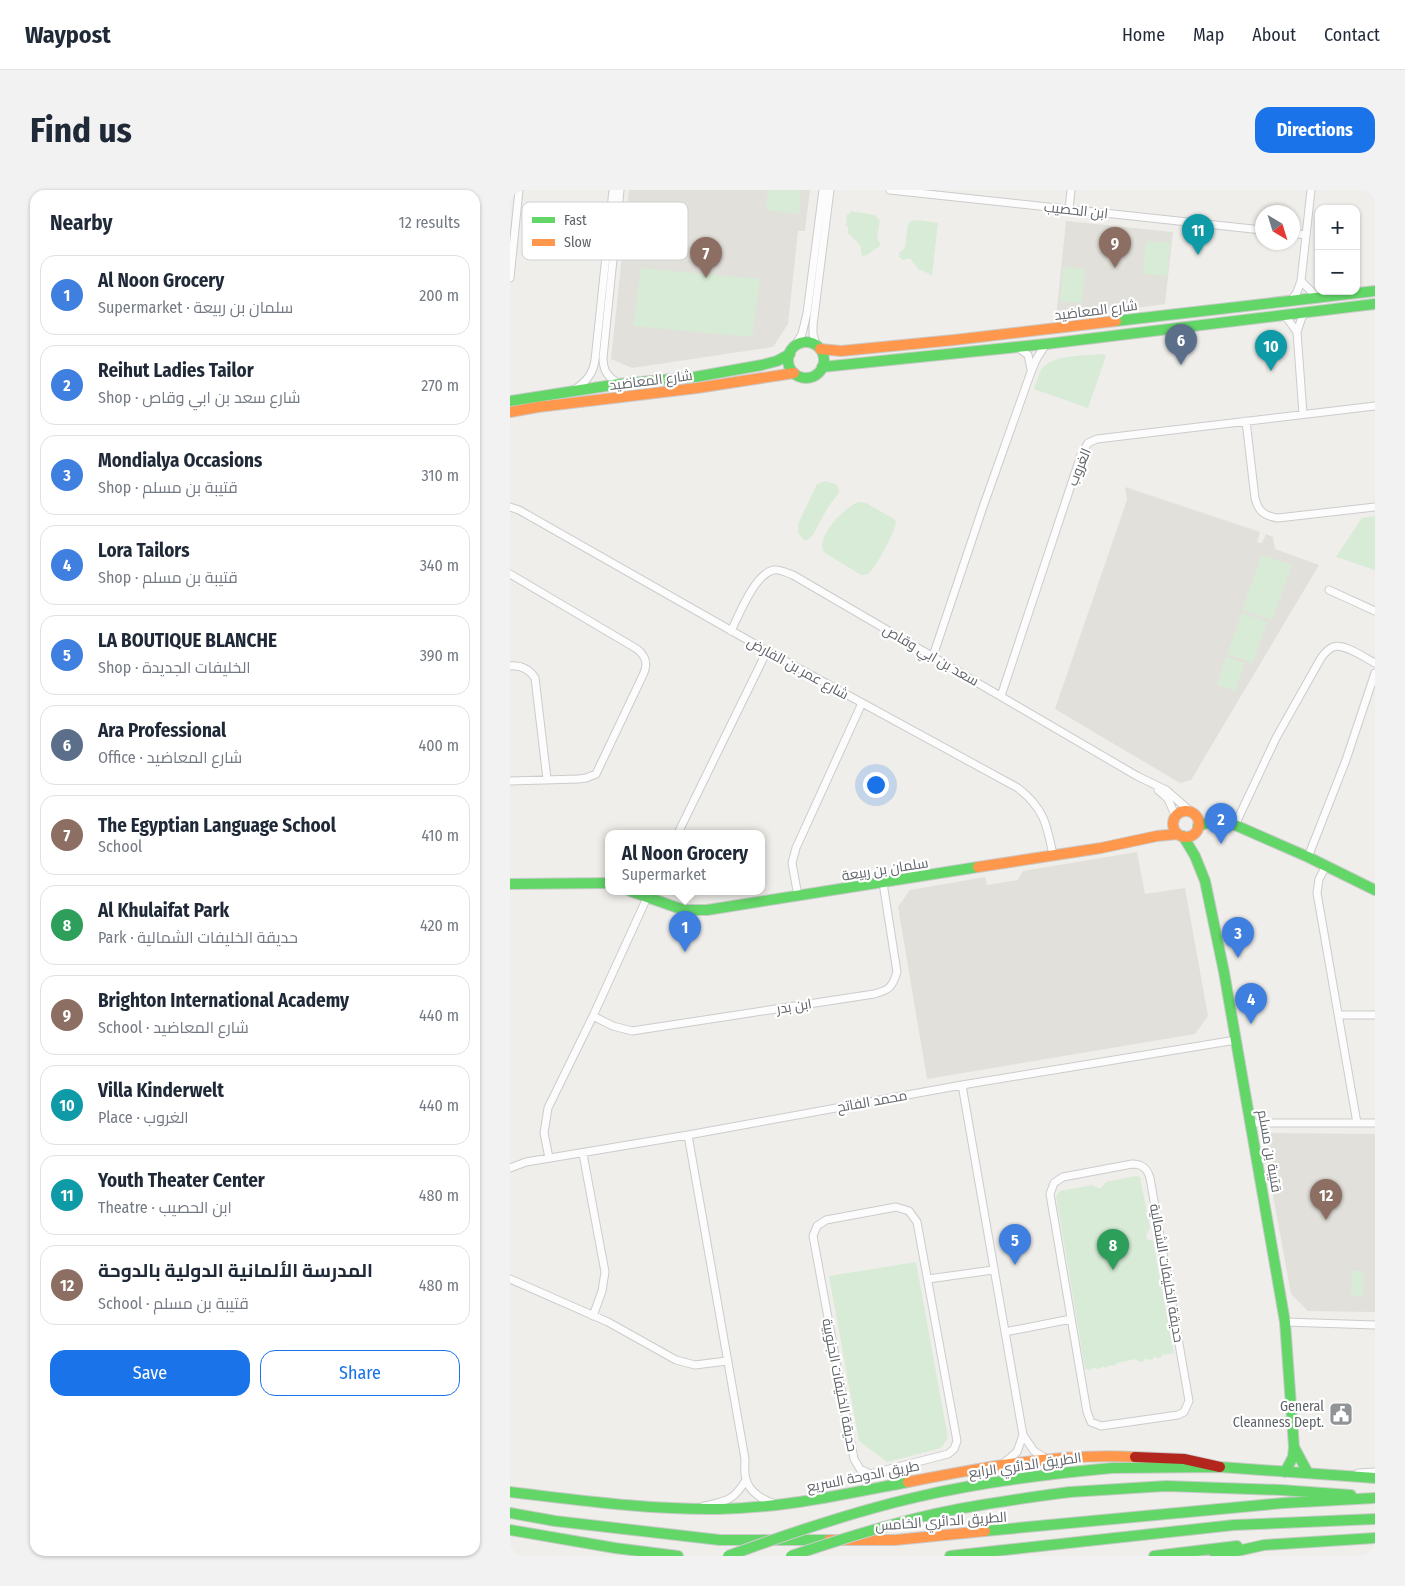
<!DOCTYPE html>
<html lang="en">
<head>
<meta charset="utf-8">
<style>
	:root { --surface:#fff; --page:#f2f2f3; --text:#1f2937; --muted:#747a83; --line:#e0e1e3; --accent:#1a73e8 }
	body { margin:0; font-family:"Fira Sans Condensed",Cairo,sans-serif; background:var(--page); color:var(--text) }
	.controls { position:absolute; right:15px; top:15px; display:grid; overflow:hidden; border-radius:10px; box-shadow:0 1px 4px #0004 }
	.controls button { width:45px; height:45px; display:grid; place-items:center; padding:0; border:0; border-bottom:1px solid var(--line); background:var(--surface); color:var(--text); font:25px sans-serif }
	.compass { position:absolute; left:745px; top:15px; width:45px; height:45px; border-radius:50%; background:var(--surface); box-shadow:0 1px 4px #0004; rotate:142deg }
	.you { position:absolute; left:365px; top:594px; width:18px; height:18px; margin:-12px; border:4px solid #fff; border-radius:50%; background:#1a73e8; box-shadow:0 0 0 8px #1a73e833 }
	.badge { display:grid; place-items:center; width:32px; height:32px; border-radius:50%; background:var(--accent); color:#fff; font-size:16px; font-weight:700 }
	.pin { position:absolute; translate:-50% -41px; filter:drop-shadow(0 1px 2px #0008) }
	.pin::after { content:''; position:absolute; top:26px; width:18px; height:15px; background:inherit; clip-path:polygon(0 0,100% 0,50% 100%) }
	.popup { position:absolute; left:95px; top:640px; width:160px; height:65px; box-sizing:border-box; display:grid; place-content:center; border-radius:10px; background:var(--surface); filter:drop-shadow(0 1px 4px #0005); font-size:16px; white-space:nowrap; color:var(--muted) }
	.popup b { font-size:19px; color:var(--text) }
	.popup::after { content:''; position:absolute; left:50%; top:100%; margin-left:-10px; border:10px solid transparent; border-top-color:var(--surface) }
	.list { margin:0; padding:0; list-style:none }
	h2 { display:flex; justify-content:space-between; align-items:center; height:65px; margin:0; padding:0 20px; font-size:21px }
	h2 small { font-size:16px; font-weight:400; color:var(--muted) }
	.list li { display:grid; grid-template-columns:32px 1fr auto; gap:15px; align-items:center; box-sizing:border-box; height:80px; margin:0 10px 10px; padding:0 10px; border:1px solid var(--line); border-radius:15px }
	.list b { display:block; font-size:19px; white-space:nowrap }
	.list p { margin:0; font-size:16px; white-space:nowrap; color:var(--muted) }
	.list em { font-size:16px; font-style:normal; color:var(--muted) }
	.actions { display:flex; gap:10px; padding:15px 20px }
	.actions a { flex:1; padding:11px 0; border:1px solid var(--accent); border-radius:15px; text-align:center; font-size:18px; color:var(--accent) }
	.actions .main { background:var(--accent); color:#fff }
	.map { position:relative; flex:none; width:865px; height:1366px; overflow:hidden; border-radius:15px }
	header { display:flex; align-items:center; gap:30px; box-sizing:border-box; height:70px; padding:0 25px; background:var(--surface); border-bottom:1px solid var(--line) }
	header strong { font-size:24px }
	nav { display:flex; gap:28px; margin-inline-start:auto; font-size:18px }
	.intro { display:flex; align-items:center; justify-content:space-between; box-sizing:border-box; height:120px; padding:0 30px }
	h1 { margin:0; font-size:35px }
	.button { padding:12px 22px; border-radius:15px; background:var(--accent); color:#fff; font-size:18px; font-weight:700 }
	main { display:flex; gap:30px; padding:0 30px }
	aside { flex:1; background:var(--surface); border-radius:15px; box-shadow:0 1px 4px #0004 }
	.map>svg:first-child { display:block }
</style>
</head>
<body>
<header>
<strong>Waypost</strong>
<nav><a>Home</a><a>Map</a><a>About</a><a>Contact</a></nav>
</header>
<div class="intro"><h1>Find us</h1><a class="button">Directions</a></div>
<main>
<aside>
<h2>Nearby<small>12 results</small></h2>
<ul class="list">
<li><span class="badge" style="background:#3f7fe0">1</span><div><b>Al Noon Grocery</b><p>Supermarket · سلمان بن ربيعة</p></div><em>200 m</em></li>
<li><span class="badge" style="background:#3f7fe0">2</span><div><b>Reihut Ladies Tailor</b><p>Shop · شارع سعد بن ابي وقاص</p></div><em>270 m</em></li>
<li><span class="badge" style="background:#3f7fe0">3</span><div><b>Mondialya Occasions</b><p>Shop · قتيبة بن مسلم</p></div><em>310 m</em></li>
<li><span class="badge" style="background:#3f7fe0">4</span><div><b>Lora Tailors</b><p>Shop · قتيبة بن مسلم</p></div><em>340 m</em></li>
<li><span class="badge" style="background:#3f7fe0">5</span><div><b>LA BOUTIQUE BLANCHE</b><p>Shop · الخليفات الجديدة</p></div><em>390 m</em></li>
<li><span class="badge" style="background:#5c6f8a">6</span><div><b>Ara Professional</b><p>Office · شارع المعاضيد</p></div><em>400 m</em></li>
<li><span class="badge" style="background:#8d6e63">7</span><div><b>The Egyptian Language School</b><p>School</p></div><em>410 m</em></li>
<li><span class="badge" style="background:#2e9e5b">8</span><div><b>Al Khulaifat Park</b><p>Park · حديقة الخليفات الشمالية</p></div><em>420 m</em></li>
<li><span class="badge" style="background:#8d6e63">9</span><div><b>Brighton International Academy</b><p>School · شارع المعاضيد</p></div><em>440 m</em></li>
<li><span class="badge" style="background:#0f9aa8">10</span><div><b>Villa Kinderwelt</b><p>Place · الغروب</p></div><em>440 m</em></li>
<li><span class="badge" style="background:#0f9aa8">11</span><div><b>Youth Theater Center</b><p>Theatre · ابن الحصيب</p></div><em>480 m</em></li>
<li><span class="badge" style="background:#8d6e63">12</span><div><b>المدرسة الألمانية الدولية بالدوحة</b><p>School · قتيبة بن مسلم</p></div><em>480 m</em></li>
</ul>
<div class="actions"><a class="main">Save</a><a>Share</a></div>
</aside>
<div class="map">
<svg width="865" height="1366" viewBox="0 0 865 1366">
	<rect width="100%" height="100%" fill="#efeeea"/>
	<!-- education -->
	<path fill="#e2e0da" d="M119 0H300L295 41H288L278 134 263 157 122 178 101 169Z
		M556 31 663 42 655 114 595 122 592 119 583 120 580 124 546 127Z
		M615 297 750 342 747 352 752 353 756 344 763 347 765 359 809 375 681 590 670 593 545 519 617 310Z
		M627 662 635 704 675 698 698 826 685 844 417 889 388 717 400 700 475 687 477 695 508 690 513 681Z
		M761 943 865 944V1122L798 1121 781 1104 754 956Z"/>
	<!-- green -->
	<path fill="#d8ebd6" d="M258 0H291L289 24 256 20Z
		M340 21 365 25 370 31 367 48 371 55 357 65 352 66 350 55 338 43V37L336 36 337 24H340Z
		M407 30 428 33 422 85 408 79 400 68 393 70 389 67V63L395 58 398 34 401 31Z
		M636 51 660 53 657 86 633 84Z
		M553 77 575 79 572 113 550 111Z
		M131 78 250 89 242 147 123 136Z
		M593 164 596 166 578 218 524 199C526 193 528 186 531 180 540 164 576 166 593 164Z
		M316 291 327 295 329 301 328 304 318 317 303 345 297 350H294L288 343V334L307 294Z
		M349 312 356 313 384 329 386 332C385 342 366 377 359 383 356 385 354 385 351 385L315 363C303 349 335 316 349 312Z
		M865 326V380L826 367 852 328Z
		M752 365 782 375 762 430 732 420Z
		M732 423 757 432 743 473 717 464Z
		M716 467 735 473 725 501 707 495Z
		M626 986 630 987 640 1038 636 1045 637 1049 643 1051 664 1163 652 1165 651 1168H647L644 1166 643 1169 638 1170 635 1168 634 1171 629 1172 626 1169 607 1173 606 1175 603 1176 600 1175 595 1178 593 1176 591 1178 587 1179 584 1177 579 1181 578 1179H575L546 1006 550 1001 582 995 588 998H591L596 992Z
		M406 1072 438 1248 431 1258 377 1272 349 1251 319 1086Z
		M842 1081H854L853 1106 841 1105Z"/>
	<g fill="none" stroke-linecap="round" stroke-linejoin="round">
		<!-- street casing -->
		<g stroke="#cbcccc" stroke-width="9">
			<path id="street" d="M380 0 752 40
				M559 19 561 0
				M782 43 796 45
				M0 88 9 0
				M791 91 808 108
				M781 111 787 102 791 91 801 0
				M771 125 777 128 787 142
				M306 155 303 144V135L320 0
				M284 157 292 144 297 123 313 0
				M507 157 518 165 521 179
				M109 194C98 187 93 181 93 168L110 0
				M64 200C76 192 83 184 85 170L103 0
				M793 224 787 142 792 127 797 122
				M736 231 745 308C748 321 754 326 768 328L865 317
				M0 317 9 320 257 461 508 598C534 618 537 635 543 665
				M0 384 127 459C137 467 138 475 133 485L86 584 76 588 68 589 0 591
				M819 400 865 421
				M221 441C229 425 245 383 264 380 270 379 277 383 283 385L627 586 656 600 680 621
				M423 466 473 317 521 182 527 168 536 154
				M0 476C11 475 19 479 25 488L37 589
				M491 506 571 265 578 253 587 249 865 216
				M648 600 658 609 665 625
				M725 635 766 548 811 468C814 464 818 459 823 457 834 453 855 468 865 473
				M168 643 257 461
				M798 667 836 570 865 483
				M816 676 809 689 807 703 847 933
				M288 706 282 673 286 658 352 513
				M829 825H865
				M83 826 103 836 122 841 364 804C379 800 382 798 387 782L373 693
				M452 895 513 1245 524 1261 535 1268
				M741 933H865
				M178 945 235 1269C235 1276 234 1283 236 1289 239 1302 254 1311 266 1314
				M73 964 95 1082 92 1101 83 1126
				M39 968 34 943 38 918 83 826 140 701
				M622 974C632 974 637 978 640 988L679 1211 674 1222 668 1225 591 1236 581 1232 577 1222 540 1004 544 993 553 987Z
				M0 978 16 972 178 945 452 895 726 850
				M386 1017 399 1021 407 1032 447 1251 444 1259 438 1264 360 1284 350 1279 344 1269 303 1046 307 1036 316 1030Z
				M0 1089 98 1132 166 1170 185 1175 217 1171
				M418 1089 483 1080
				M775 1132 865 1135
				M495 1142 561 1129
				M495 1272 507 1262 513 1245
				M848 1283 865 1282
				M194 1316C217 1311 223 1311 236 1290"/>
		</g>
		<!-- fast casing -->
		<g stroke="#cacacb" stroke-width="12">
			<path id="fast" d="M606 131 865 101
				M278 170a18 18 0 1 1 36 0a18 18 0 1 1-36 0Z
				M312 177 536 154 865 114
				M0 211 109 194 185 187 252 175 267 171 280 164
				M688 636 703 631 725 635 798 667 865 700
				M673 646 685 666 695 691 714 782 775 1132 784 1257 783 1267 775 1282
				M0 694 99 693
				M120 701 174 720H197L468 677
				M784 1257 798 1283
				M602 1278 710 1277 865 1288
				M0 1302C69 1310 139 1320 209 1319 273 1318 335 1304 398 1292
				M560 1302 656 1296 771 1300 841 1305
				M0 1323 45 1331 210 1350H319
				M0 1340 105 1358 168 1366
				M475 1341 774 1313 865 1308
				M440 1366 724 1335 865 1329
				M644 1366 727 1356
				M705 1366 754 1355 865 1348"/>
		</g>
		<!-- slow casing -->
		<g stroke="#cacacb" stroke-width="12">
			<path id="slow" d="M310 159 331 161 444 150 606 131
				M0 222 28 217 187 198 284 183
				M663 634a13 13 0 1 1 26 0a13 13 0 1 1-26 0Z
				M468 677 591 658 647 646 668 644
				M398 1292C475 1277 547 1263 625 1267
				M319 1350H385L475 1341"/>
		</g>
		<!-- jam casing -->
		<g stroke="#cacacb" stroke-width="12">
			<path id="jam" d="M625 1267 674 1269 710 1277"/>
		</g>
		<!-- street -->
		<use href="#street" stroke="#fdfcfc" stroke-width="7"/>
		<!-- fast -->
		<use href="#fast" stroke="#63d668" stroke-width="10"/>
		<!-- slow -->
		<use href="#slow" stroke="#ff974d" stroke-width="10"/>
		<!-- jam -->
		<use href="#jam" stroke="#b3261e" stroke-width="10"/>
		<!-- fast-bridge casing -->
		<g stroke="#cacacb" stroke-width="12" stroke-linecap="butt">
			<path id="fast-bridge" d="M218 1366C280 1343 342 1322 407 1307 471 1292 536 1284 602 1278
				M281 1366C328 1350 376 1335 424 1324 469 1314 515 1308 560 1302"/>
		</g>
		<!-- fast-bridge -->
		<use href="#fast-bridge" stroke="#63d668" stroke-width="10"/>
	</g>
	<!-- icons -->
	<defs>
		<g id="civic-square" transform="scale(1.25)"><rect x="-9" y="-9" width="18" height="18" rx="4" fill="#919496" stroke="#fff"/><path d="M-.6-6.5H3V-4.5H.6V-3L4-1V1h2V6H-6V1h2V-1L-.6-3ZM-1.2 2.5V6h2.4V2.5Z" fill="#fff"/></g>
	</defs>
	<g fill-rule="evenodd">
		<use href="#civic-square" x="831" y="1224"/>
	</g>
	<g text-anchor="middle" stroke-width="4.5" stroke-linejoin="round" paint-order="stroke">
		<!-- street labels -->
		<g font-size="14" fill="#5f6368" stroke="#fff">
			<text transform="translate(566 20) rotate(6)" y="5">ابن الحصيب</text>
			<text transform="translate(586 120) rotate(-7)" y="5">شارع المعاضيد</text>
			<text transform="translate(141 190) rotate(-7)" y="5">شارع المعاضيد</text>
			<text transform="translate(569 277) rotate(-67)" y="5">الغروب</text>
			<text transform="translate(421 465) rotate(30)" y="5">سعد بن ابي وقاص</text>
			<text transform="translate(288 478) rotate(29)" y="5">شارع عمر بن الفارض</text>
			<text transform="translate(375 679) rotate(-9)" y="5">سلمان بن ربيعة</text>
			<text transform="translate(284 816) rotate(-9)" y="5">ابن بدر</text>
			<text transform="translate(362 911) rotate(-10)" y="5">محمد الفاتح</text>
			<text transform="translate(760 961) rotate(80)" y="5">قتيبة بن مسلم</text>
			<text transform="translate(657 1083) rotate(80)" y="5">حديقة الخليفات الشمالية</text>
			<text transform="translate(330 1195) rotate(79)" y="5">حديقة الخليفات الجنوبية</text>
			<text transform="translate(515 1275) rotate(-8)" y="5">الطريق الدائري الرابع</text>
			<text transform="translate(353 1286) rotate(-11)" y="5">طريق الدوحة السريع</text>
			<text transform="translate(431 1331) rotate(-4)" y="5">الطريق الدائري الخامس</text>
		</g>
		<!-- poi labels -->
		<g font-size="14" fill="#5f6368" stroke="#fff" text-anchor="end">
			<text x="814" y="1221">General<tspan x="814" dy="16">Cleanness Dept.</tspan></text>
		</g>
	</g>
	<!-- legend -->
	<rect x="12" y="12" width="166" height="58" rx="8" fill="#fff" stroke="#cfd0d2" stroke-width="1"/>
	<rect x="22" y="27" width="23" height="6" fill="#63d668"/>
	<rect x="22" y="49" width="23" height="7" fill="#ff974d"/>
	<g font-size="14" fill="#5f6368">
		<text x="54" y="35">Fast</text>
		<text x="54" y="57">Slow</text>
	</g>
</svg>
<div class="controls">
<button>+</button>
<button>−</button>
</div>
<svg class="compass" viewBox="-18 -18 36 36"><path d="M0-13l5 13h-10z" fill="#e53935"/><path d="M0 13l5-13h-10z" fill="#747a83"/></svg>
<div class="you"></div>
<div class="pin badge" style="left:175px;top:762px;background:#3f7fe0">1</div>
<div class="popup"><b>Al Noon Grocery</b>Supermarket</div>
<div class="pin badge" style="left:711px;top:654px;background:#3f7fe0">2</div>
<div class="pin badge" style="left:728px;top:768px;background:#3f7fe0">3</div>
<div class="pin badge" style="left:741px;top:834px;background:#3f7fe0">4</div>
<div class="pin badge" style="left:505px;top:1075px;background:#3f7fe0">5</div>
<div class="pin badge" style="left:671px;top:175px;background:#5c6f8a">6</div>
<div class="pin badge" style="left:196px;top:88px;background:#8d6e63">7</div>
<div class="pin badge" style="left:603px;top:1080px;background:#2e9e5b">8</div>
<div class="pin badge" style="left:605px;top:78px;background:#8d6e63">9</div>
<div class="pin badge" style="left:761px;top:181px;background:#0f9aa8">10</div>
<div class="pin badge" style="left:688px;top:65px;background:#0f9aa8">11</div>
<div class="pin badge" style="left:816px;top:1030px;background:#8d6e63">12</div>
</div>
</main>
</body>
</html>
